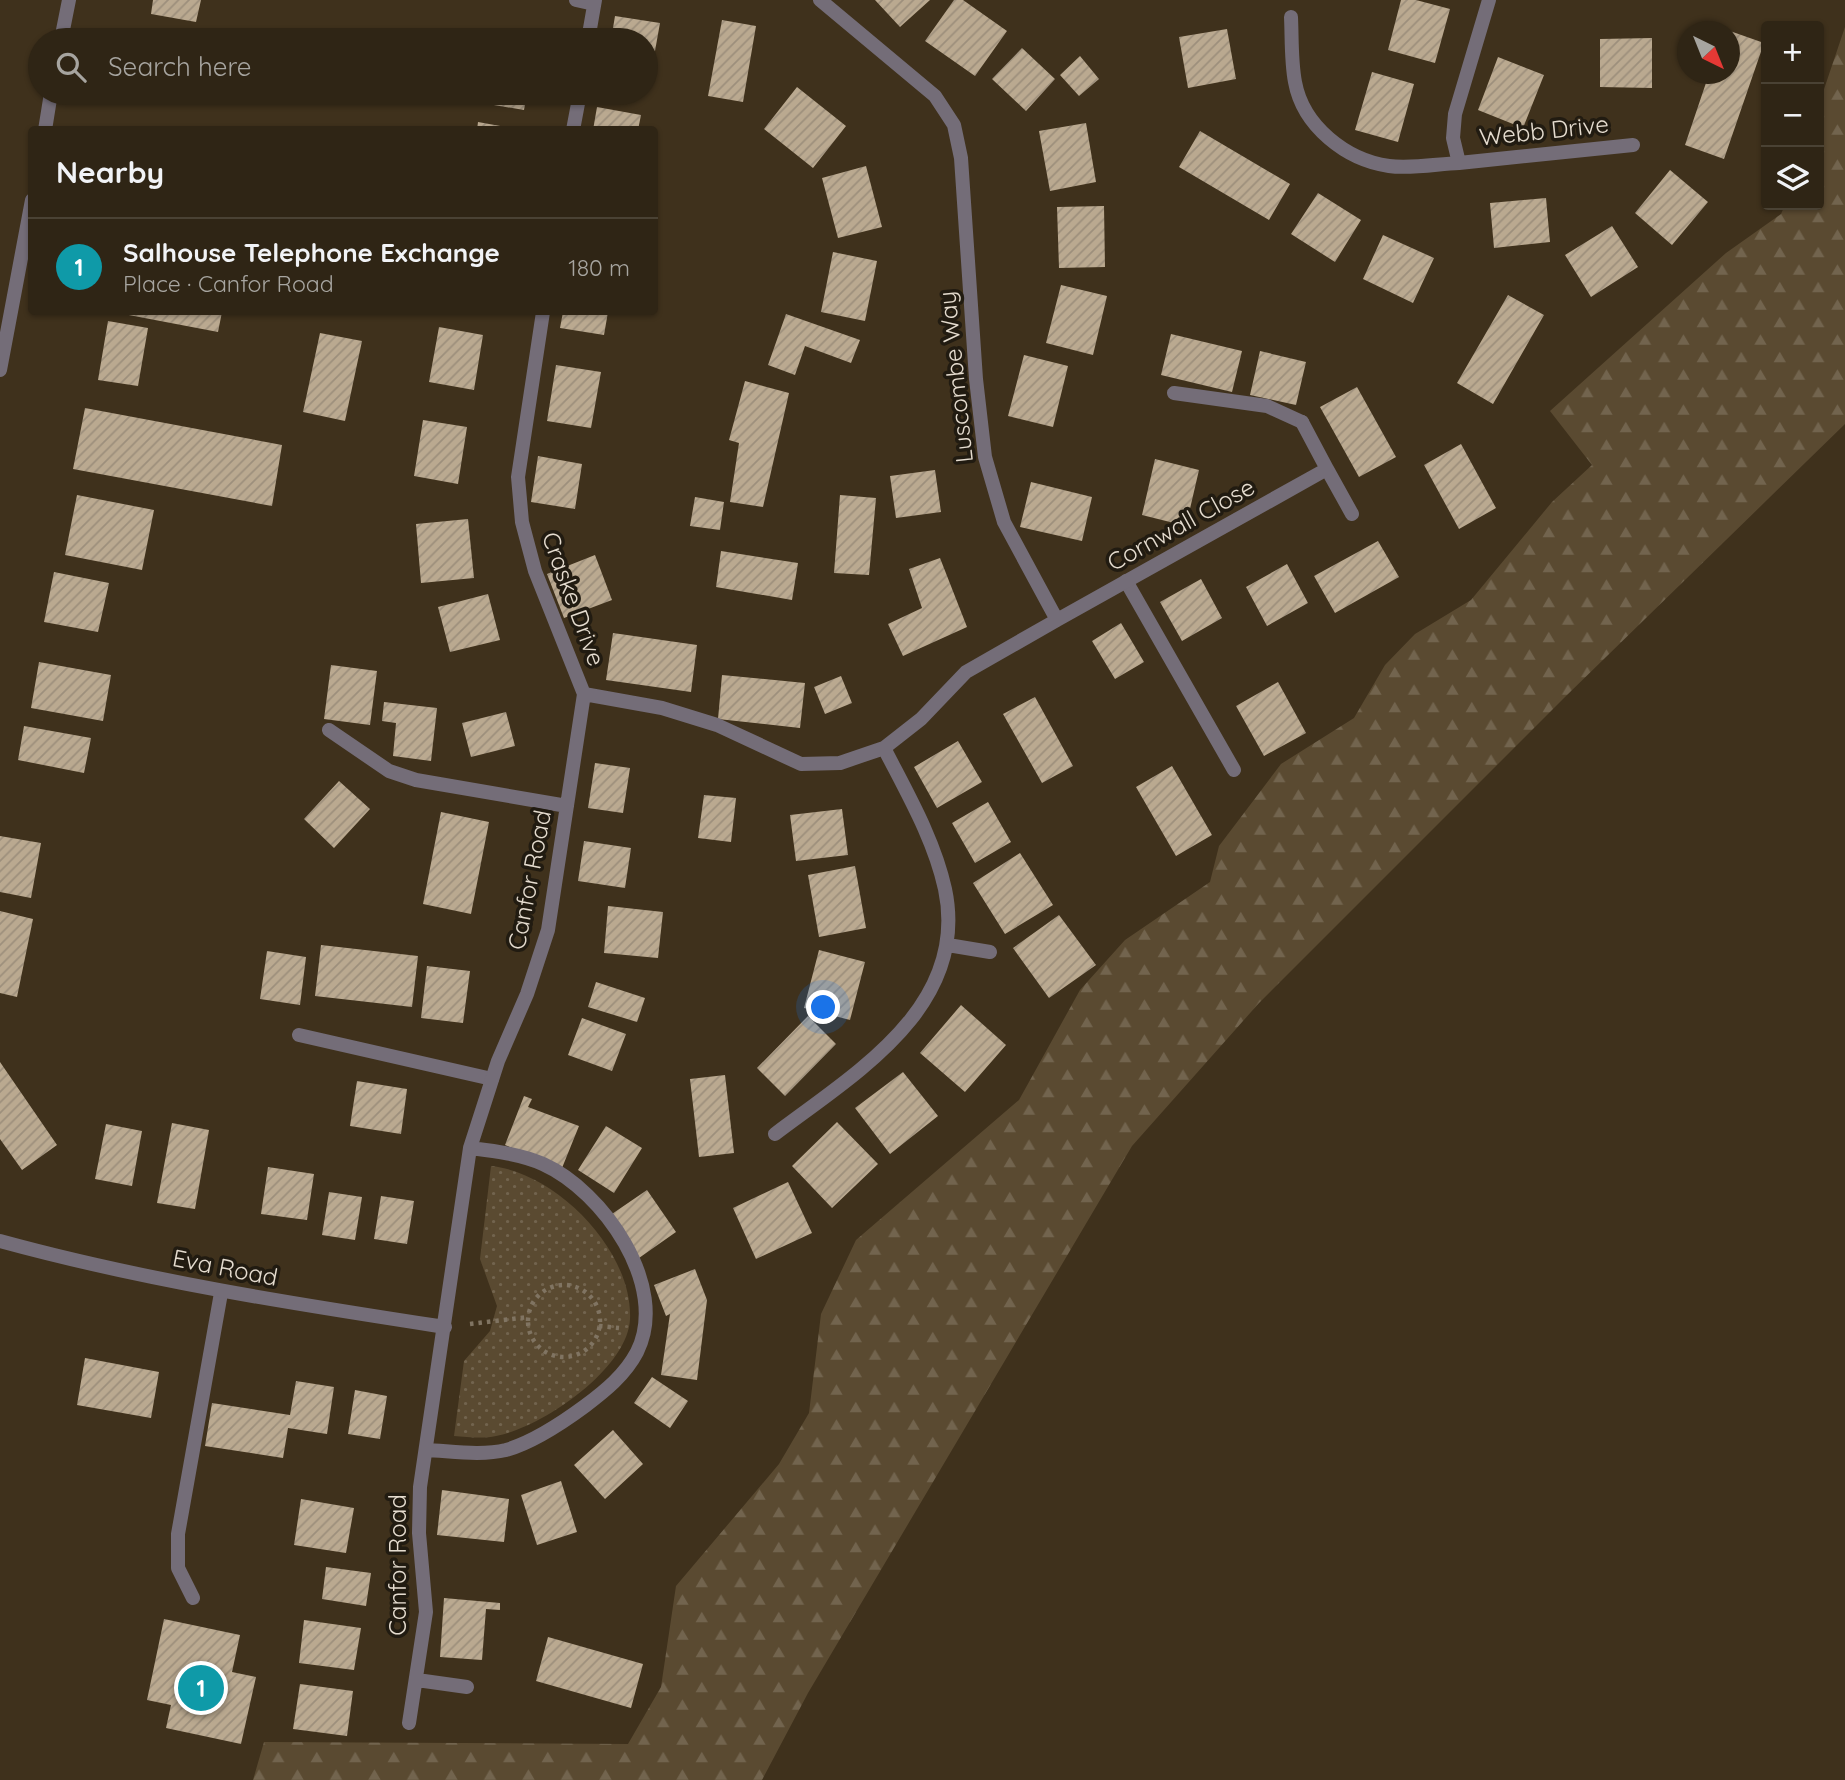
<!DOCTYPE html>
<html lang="en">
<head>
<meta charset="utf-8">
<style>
	:root { --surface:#2f2515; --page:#3b3122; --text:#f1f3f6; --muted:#a7a5a0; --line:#4a4234; --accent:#95b2f1 }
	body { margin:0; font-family:Quicksand,sans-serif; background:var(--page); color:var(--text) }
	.controls { position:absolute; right:21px; top:21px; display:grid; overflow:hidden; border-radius:7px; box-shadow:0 2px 5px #0004 }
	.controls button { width:63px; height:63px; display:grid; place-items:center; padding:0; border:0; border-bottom:2px solid var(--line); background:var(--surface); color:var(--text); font:35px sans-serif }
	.compass { position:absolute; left:1677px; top:21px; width:63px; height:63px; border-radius:50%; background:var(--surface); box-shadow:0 2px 5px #0004; rotate:137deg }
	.you { position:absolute; left:824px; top:1008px; width:24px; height:24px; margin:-18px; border:5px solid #fff; border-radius:50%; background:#1a73e8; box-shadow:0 0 0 10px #1a73e833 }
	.badge { display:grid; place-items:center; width:46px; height:46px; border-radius:50%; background:var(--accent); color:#fff; font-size:23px; font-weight:700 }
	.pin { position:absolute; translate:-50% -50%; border:4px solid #fff; box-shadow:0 2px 7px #0006 }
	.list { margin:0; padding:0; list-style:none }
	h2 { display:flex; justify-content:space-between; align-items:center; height:91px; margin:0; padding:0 28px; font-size:30px }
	h2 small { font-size:23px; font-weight:400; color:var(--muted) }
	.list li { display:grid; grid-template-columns:46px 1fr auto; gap:21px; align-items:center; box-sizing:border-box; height:98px; padding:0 28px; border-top:2px solid var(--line) }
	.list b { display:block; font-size:26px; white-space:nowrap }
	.list p { margin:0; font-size:23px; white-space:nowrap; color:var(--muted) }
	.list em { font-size:23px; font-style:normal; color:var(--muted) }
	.icon { flex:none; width:38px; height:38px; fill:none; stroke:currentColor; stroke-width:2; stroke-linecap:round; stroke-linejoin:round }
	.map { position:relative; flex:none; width:1845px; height:1780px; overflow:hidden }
	.search { position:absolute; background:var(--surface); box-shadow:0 2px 5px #0004; left:28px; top:28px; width:630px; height:77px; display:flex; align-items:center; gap:18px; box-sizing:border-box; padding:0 24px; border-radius:38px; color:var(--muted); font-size:26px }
	.panel { position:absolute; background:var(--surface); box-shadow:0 2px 5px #0004; left:28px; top:126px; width:630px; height:189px; border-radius:7px }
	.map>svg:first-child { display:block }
</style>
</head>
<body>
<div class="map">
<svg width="1845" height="1780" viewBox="0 0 1845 1780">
	<defs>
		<pattern id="grass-dots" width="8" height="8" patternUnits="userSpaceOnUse" patternTransform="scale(1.75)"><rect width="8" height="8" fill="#5a4a31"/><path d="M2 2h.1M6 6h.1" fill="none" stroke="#72644e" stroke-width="1.8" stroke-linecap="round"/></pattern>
		<pattern id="forest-firs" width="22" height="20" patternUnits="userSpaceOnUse" patternTransform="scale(1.75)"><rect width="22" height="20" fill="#5a4a31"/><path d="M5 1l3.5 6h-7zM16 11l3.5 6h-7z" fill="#72644e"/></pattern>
		<pattern id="building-hatch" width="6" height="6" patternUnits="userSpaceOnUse" patternTransform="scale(1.75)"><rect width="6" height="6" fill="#baa990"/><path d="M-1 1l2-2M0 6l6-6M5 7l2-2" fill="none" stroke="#9d8f7c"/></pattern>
	</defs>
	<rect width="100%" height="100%" fill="#3f311c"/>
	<!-- grass -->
	<path fill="url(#grass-dots)" d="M491 1166C557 1173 633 1251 630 1319 628 1369 541 1428 496 1436 483 1439 468 1437 454 1436L464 1361 490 1331 497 1306 480 1259Z"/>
	<!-- forest -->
	<path fill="url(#forest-firs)" d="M1845 27V424L1566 696 1259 1003 1132 1146 808 1693 762 1780H253L264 1742 628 1744 661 1687 676 1586 779 1464 809 1413 821 1314 856 1240 1019 1100 1080 990 1125 940 1210 882 1219 846 1281 764 1354 718 1385 665 1415 634 1471 600 1552 502 1592 465 1550 411 1726 253 1781 214 1785 205H1819V104Z"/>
	<!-- building -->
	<path fill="url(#building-hatch)" d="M153 0H201L196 22 151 14Z
		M875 0H930L900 27Z
		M954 0H963L1007 31 975 76 925 41Z
		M1401 0H1416L1450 9 1435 63 1388 50Z
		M615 16 660 23 650 79 646 78V40H611Z
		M722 20 756 26 743 102 708 96Z
		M1227 29 1236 79 1188 88 1179 37Z
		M494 31 539 39V40H493Z
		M1730 31 1764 43 1724 159 1685 145 1709 74H1730Z
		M1652 38V88L1600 87V39Z
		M1022 48 1055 79 1026 111 992 79Z
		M1080 56 1099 79 1079 96 1060 75Z
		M1498 57 1544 75 1523 128 1478 110Z
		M1372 72 1414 84 1398 142 1355 130Z
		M797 87 846 126 813 168 764 129Z
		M484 93H527L524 110 482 103Z
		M597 107 641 115 638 130H593Z
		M478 122 512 128V130H477Z
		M1086 123 1096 182 1050 191 1039 131Z
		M1200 131 1290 184 1269 220 1179 167Z
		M866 166 882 227 838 238 822 178Z
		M1670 170 1708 202 1672 245 1635 213Z
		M1318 193 1361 220 1335 262 1291 234Z
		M1546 198 1550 242 1494 248 1490 203Z
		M1104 206 1105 267 1059 268 1057 207Z
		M1612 226 1638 267 1591 297 1565 255Z
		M1383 235 1434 258 1413 303 1363 279Z
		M833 252 877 261 865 321 821 312Z
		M1061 285 1107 296 1093 355 1046 343Z
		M1508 295 1544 315 1493 404 1457 383Z
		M113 312H222L218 332Z
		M563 312H608L604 335 560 328Z
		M786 314 860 340 851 363 805 346 795 375 768 365Z
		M108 321 148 328 138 386 98 380Z
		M439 327 483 335 474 390 429 382Z
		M320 333 362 341 345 421 303 412Z
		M1171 334 1242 351 1232 392 1161 375Z
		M1260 351 1306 362 1296 405 1250 395Z
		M1024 355 1068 366 1053 427 1008 416Z
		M556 365 601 372 591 428 547 421Z
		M745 381 789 393 763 507 730 502 739 443 729 440Z
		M1357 387 1396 457 1359 477 1320 407Z
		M85 408 282 445 272 506 73 469Z
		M423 420 467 427 458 484 414 476Z
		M1461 444 1496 508 1459 529 1424 465Z
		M538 456 582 464 575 509 531 502Z
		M1155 459 1199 470 1186 526 1142 515Z
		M935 470 941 512 896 518 890 476Z
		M1031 482 1092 497 1082 541 1020 527Z
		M77 495 154 510 142 570 65 555Z
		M840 495 876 498 869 575 834 573Z
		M695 497 724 502 720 530 690 526Z
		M468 519 474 578 421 583 416 524Z
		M1378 541 1399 577 1335 613 1314 576Z
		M721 551 798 563 792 600 716 587Z
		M595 555 612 600 564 618 547 574Z
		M940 558 967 627 903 656 888 624 922 608 909 569Z
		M1287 564 1308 603 1267 626 1246 587Z
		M54 572 109 583 98 632 44 622Z
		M1201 579 1222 618 1182 641 1160 602Z
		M488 594 500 640 450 652 438 607Z
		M1121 623 1144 662 1115 679 1092 641Z
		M613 633 697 645 691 692 606 680Z
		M39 662 111 675 103 721 31 708Z
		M331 665 377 671 370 725 324 719Z
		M722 675 805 683 800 728 718 719Z
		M841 676 852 703 825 714 814 687Z
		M1278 682 1306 733 1264 756 1236 706Z
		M1035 697 1073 766 1042 783 1003 714Z
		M384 702 437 708 431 761 393 756 396 723 382 721Z
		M506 712 515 746 471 757 462 723Z
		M24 726 91 738 84 773 18 760Z
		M958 741 982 782 937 808 914 767Z
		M595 763 630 768 623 813 588 808Z
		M1172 766 1212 835 1176 856 1136 787Z
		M339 781 370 809 334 848 304 819Z
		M704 795 736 798 731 842 698 838Z
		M988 802 1011 842 975 863 952 823Z
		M842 809 848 855 796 861 790 815Z
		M441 812 489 822 471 914 423 904Z
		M0 836 41 843 31 898 0 892Z
		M584 841 631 848 625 888 578 881Z
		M1020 853 1053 905 1005 934 973 883Z
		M855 866 866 928 819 937 808 875Z
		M608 906 663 912 658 958 604 953Z
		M0 911 33 919 17 997 0 993Z
		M1059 915 1096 965 1049 998 1013 948Z
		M321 945 418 956 412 1007 315 996Z
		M819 950 865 962 850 1020 804 1008Z
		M267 951 306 957 300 1005 260 999Z
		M427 966 470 971 463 1023 421 1018Z
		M596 982 645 998 637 1022 588 1007Z
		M961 1005 1006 1045 965 1092 920 1053Z
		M808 1016 836 1044 785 1096 757 1068Z
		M582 1018 626 1034 612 1071 568 1055Z
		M0 1062 57 1145 22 1170 0 1139Z
		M903 1072 938 1116 890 1154 855 1108Z
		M725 1075 734 1153 699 1157 690 1079Z
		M357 1081 407 1089 401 1134 350 1126Z
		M524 1096 532 1099 528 1107 579 1126 562 1168 505 1145Z
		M837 1122 878 1164 832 1208 792 1166Z
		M172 1123 209 1130 195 1209 157 1203Z
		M106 1124 142 1131 132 1186 95 1179Z
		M606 1126 642 1148 614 1193 578 1170Z
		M268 1167 314 1174 307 1220 261 1214Z
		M788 1182 812 1233 756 1259 733 1208Z
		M647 1190 676 1232 639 1258 609 1216Z
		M329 1192 362 1197 355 1240 322 1235Z
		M381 1196 414 1201 407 1244 374 1239Z
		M695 1269 707 1300 697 1380 661 1375 670 1314 666 1316 654 1285Z
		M85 1358 159 1372 151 1418 77 1405Z
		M652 1377 688 1401 670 1428 634 1403Z
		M296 1381 334 1387 327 1434 288 1428 283 1458 205 1446 212 1403 290 1415Z
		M355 1390 387 1396 380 1439 348 1434Z
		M613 1430 643 1464 605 1499 574 1465Z
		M561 1481 577 1532 537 1545 521 1495Z
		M442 1490 509 1499 504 1542 437 1535Z
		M301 1499 354 1508 346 1553 294 1545Z
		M326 1567 371 1573 366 1606 322 1599Z
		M444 1598 500 1603V1610L486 1609 482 1660 440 1657Z
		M164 1619 240 1635 232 1672 256 1677 241 1744 166 1728 171 1705 147 1700Z
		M304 1620 361 1628 354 1670 299 1663Z
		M548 1637 643 1664 631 1708 536 1681Z
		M300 1684 353 1691 347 1736 293 1729Z"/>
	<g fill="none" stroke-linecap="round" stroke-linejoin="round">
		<!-- path -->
		<path stroke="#807462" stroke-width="4.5" stroke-dasharray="3.5 5" stroke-linecap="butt" d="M528 1321a36 36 0 1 1 72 0a36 36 0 1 1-72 0Z
			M470 1324 528 1317
			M599 1326 619 1328"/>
		<!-- service -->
		<path stroke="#746d78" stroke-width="14" d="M1174 393 1267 406 1302 422
			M1126 581 1234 770
			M299 1035 492 1079
			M193 1598 178 1568V1534L221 1293"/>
		<!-- minor -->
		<path stroke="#746d78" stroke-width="14" d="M576 0 594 4
			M1291 17C1292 38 1291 61 1295 82 1303 126 1346 160 1389 166 1411 169 1437 164 1459 163L1453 138 1455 114 1489 0
			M588 40 595 0
			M573 130 580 93
			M1459 163 1633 145
			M543 312 518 477 522 522 535 571 584 694
			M1327 469 1352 514
			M1057 620 1327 469 1302 422
			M584 694 662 708 717 725 801 764 840 763 884 748 921 719 966 672 1057 620 1004 522 985 457 976 379 961 158 954 125 935 96 820 0
			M329 730 389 771 416 780 567 806
			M948 945 990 952
			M775 1134C854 1074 970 1007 945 889 934 839 907 793 884 748
			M0 1241C146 1281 295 1304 445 1327
			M426 1450C451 1451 481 1456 506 1450 534 1442 562 1423 585 1406 605 1391 625 1375 637 1352 670 1286 603 1191 543 1164 520 1154 494 1151 470 1148
			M417 1680 467 1687
			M409 1723 426 1612 419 1533 420 1487 470 1148 498 1061 527 994 548 930 584 694"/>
		<!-- tertiary -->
		<path stroke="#746d78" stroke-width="14" d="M61 40 69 0
			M45 130 51 93
			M0 370 32 200"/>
	</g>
	<g text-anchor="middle" stroke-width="7" stroke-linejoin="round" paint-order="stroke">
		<!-- street labels -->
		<g font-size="24" fill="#e5dccf" stroke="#211b11">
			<text transform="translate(1544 131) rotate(-6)" y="8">Webb Drive</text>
			<text transform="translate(956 377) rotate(-96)" y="8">Luscombe Way</text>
			<text transform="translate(1181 525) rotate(-29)" y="8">Cornwall Close</text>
			<text transform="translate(573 599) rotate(70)" y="8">Craske Drive</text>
			<text transform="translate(530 880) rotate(-79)" y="8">Canfor Road</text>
			<text transform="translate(225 1268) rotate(11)" y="8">Eva Road</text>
			<text transform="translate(398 1565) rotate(-90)" y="8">Canfor Road</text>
		</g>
	</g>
</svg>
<div class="controls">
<button>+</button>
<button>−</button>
<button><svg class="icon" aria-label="layers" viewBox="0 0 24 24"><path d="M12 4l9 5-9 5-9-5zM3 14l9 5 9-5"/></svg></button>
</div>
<svg class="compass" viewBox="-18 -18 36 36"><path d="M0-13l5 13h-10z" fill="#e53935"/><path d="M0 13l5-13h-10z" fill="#a7a5a0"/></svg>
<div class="you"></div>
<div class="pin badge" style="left:201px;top:1688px;background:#0f9aa8">1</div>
<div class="search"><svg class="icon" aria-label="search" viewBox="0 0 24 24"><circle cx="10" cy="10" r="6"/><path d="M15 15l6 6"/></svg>Search here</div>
<section class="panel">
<h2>Nearby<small></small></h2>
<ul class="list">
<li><span class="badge" style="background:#0f9aa8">1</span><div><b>Salhouse Telephone Exchange</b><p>Place · Canfor Road</p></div><em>180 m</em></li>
</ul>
</section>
</div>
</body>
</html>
